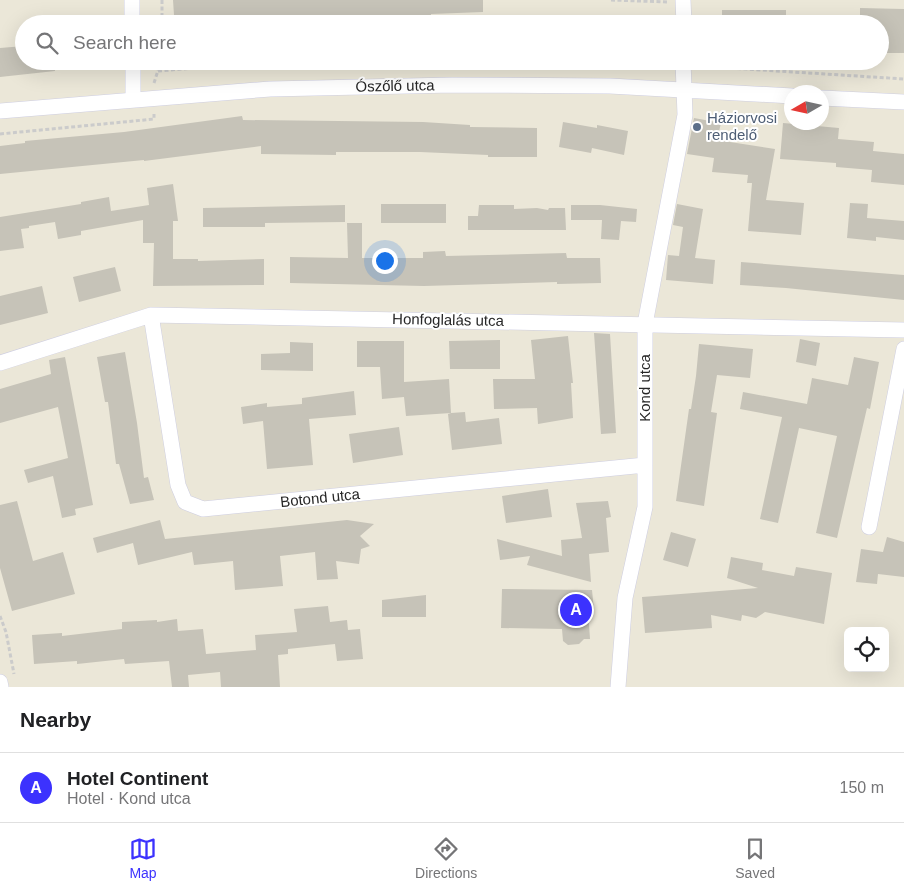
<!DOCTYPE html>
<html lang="en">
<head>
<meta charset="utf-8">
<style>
	:root { --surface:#fff; --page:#f6f6f6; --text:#202124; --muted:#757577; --line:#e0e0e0; --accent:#3c32fe }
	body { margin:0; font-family:Helvetica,sans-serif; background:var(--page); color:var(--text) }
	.controls { position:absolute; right:15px; bottom:15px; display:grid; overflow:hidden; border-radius:8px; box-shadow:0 5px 20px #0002 }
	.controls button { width:45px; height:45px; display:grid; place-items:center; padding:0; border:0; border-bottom:1px solid var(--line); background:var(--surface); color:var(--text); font:25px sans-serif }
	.compass { position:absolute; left:784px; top:85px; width:45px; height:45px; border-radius:50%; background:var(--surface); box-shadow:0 5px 20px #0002; rotate:261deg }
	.you { position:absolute; left:384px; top:260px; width:18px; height:18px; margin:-12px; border:4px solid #fff; border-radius:50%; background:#1a73e8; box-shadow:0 0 0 8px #1a73e833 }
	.badge { display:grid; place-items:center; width:32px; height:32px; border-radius:50%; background:var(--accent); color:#fff; font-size:16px; font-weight:700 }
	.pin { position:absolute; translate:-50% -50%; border:2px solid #fff; box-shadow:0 1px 5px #0006 }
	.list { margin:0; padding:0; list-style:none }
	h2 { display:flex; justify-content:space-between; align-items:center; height:65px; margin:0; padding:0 20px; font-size:21px }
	h2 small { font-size:16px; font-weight:400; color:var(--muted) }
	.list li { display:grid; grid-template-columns:32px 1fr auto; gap:15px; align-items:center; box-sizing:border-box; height:70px; padding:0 20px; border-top:1px solid var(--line) }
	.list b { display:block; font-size:19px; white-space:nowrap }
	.list p { margin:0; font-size:16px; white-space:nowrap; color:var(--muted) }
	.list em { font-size:16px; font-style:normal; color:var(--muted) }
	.icon { flex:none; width:28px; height:28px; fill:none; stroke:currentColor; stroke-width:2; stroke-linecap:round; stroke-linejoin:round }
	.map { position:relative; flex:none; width:904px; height:687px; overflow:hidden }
	.search { position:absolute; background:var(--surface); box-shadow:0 5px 20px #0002; left:15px; right:15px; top:15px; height:55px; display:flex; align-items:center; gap:12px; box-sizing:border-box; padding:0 18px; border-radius:28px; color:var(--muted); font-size:19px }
	.sheet { height:135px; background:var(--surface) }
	nav { display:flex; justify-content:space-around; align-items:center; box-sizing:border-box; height:70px; border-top:1px solid var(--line); background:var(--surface); font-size:14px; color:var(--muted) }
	nav a { display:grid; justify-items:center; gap:2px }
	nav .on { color:var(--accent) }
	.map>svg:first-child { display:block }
</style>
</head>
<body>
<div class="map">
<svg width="904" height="687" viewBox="0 0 904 687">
	<rect width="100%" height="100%" fill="#ebe7d8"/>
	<!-- building -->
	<path fill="#c6c3b8" d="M173 0H483V12L431 14V24H204V15H174Z
		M860 8 904 9V53H880V24H860Z
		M722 10H786V24H722Z
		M24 46V61H54L55 71 0 77V48Z
		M242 116 243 120 423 122 470 125V127L537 128V157H488V155L420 152H336V155L261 154V146L144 161V160L0 174V146L25 143V141L124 132Z
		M694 118 721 123 717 140 775 149 766 200 804 203 801 235 748 231 752 183H747L748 175 712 172 714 158 687 154Z
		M563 122 597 128V125L628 131 624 155 592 148 591 153 559 147Z
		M783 123 839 128 838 139 874 142 873 151 904 154V185L871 182 872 170 836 167V163L780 159Z
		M173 184 178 221H173V259H198V261L264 259V285L153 286 154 243H143V220L81 231V235L58 239 55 222 29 226V228L21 229 24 248 0 251V217L81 204V202L109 197 111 211 149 205 147 188Z
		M850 203 868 204 867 218 904 221V240L876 237V241L847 238Z
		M381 204H446V223H381Z
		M677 204 703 209 695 258 715 260 713 284 666 280 668 255 679 256 683 227 673 225Z
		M345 205V222L265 223V227H203V208Z
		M479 205H514V209L537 208 548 210 549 208H565L566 230H468V216H478Z
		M571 205H600L637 209 636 222 621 221 619 240 601 239 602 220H571Z
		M347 223H362V258H423V252L445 251 446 256 566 253 567 258H600L601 283 557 284V282L424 286 290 283V257L348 258Z
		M741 262 904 275V300L786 288 740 285Z
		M115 267 121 291 79 302 73 277Z
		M42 286 48 313 0 325V296Z
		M594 333 610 334 616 433 601 434Z
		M568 336 573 383H571L573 418 538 424 537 408 494 409 493 379H535L531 340Z
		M800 339 820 343 816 366 796 362Z
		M500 340V369H450L449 341Z
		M357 341H404V382L449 379 451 413 465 412 466 422 499 418 502 444 452 450 448 414 451 413 406 416 404 397 382 399 380 367H357Z
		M290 342 313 343V371L261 370V354L290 353Z
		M699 344 753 349 750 378 717 375 711 412 717 413 704 506 676 501 689 409H691L696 376Z
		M125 352 137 423 144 478 148 477 154 500 130 504 119 464H116L108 402H105L97 357Z
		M65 357 93 505 75 509 76 515 62 518 53 476 28 483 24 470 68 458 58 407 0 423V389L51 374 49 360Z
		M854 357 879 362 870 409 867 408 837 538 816 533 837 436 799 428 778 523 760 519 782 417 740 409 743 392 807 404 812 378 848 385Z
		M354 391 356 415 309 419 313 465 267 469 263 421 243 424 241 407 267 403V407L302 404V398Z
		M399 427 403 455 353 463 349 434Z
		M548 489 552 517 506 523 502 496Z
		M17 501 33 561 63 552 75 594 12 611 0 568V505Z
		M608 501 611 517 606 518 609 552 589 554 591 582 527 565 530 556 500 560 497 539 562 556 561 540 582 538 576 503Z
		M160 520 165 539 347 520 374 524 360 536 370 546 361 549 359 564 336 561 338 579 317 580 315 552 280 556 283 586 235 590 233 561 194 565 192 552 138 565 133 543 97 553 93 538Z
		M671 532 696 539 688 567 663 560Z
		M887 537 904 542V577L878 574 877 584 856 582 861 549 883 552Z
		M731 557 763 563 762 570 794 576 796 567 832 573 824 624 765 612 756 618 742 615 741 621 711 615 712 628 645 633 642 597 758 588 727 578Z
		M502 589 592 590 594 610H588L590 639H584L579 644 568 645 563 641 562 629 501 628Z
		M426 595V617H382V600Z
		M328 606 330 622 347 620 348 630 360 629 363 659 337 661 335 644 288 649V654L278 655 280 687H221L220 672 188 675 189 687H172L169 661 125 664 124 659 77 664V661L34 664 32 635 62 633V636L122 629V622L157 620V622L177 619 178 631 203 629 206 654 256 650 255 635 297 632 294 609Z"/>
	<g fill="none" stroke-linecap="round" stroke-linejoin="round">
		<!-- minor casing -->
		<g stroke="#cecee1" stroke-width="16">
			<path id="minor" d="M132 0V24
				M683 0 684 24
				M822 98 904 102
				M133 100V61
				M0 111 270 89 452 85 610 86 792 96
				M151 315 178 485 185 502 203 509 645 465
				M0 363 151 315 904 330
				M869 527 904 349
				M0 682 1 687
				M618 687 625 598 645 507V324L685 115 683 61"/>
		</g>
		<!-- path -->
		<path stroke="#cbcbcb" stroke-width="3" stroke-dasharray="4 2.5" stroke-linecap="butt" d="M162 0V24
			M611 0 668 2
			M698 66 904 79
			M158 71 232 65 438 61 669 64
			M154 83 161 61
			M0 134 154 119V114
			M0 616 6 632 14 674"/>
		<!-- minor -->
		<use href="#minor" stroke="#fff" stroke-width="15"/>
	</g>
	<!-- markers -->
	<circle fill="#5c6f8a" stroke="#fff" stroke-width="2" cx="697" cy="127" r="5"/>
	<g text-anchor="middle" stroke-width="4" stroke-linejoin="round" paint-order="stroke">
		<!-- street labels -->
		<g font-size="15" fill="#272727" stroke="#fff">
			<text transform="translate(395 86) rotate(-1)" y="5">Ószőlő utca</text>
			<text transform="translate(448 320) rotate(1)" y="5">Honfoglalás utca</text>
			<text transform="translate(645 388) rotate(-90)" y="5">Kond utca</text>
			<text transform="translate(320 498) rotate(-6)" y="5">Botond utca</text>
		</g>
		<!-- service labels -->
		<g font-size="15" fill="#4e5e75" stroke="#fff" text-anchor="start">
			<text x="707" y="123">Háziorvosi<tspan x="707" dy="17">rendelő</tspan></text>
		</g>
	</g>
</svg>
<div class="controls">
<button><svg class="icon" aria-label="locate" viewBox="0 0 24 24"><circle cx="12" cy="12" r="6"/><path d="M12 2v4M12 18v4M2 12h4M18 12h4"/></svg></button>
</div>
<svg class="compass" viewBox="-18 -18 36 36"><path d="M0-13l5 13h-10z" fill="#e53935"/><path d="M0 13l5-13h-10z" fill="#757577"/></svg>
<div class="you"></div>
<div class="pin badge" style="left:576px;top:610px">A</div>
<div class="search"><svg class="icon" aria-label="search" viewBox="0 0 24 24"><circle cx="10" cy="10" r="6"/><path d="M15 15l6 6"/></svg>Search here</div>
</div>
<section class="sheet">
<h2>Nearby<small></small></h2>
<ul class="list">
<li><span class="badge">A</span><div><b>Hotel Continent</b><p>Hotel · Kond utca</p></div><em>150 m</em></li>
</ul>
</section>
<nav>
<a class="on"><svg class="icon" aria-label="map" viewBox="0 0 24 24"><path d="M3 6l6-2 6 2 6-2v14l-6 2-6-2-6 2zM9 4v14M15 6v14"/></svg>Map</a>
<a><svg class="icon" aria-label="directions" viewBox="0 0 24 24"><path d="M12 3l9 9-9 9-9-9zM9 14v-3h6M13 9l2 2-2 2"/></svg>Directions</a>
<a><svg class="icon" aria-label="saved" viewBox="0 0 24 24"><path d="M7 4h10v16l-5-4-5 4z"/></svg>Saved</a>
</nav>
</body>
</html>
